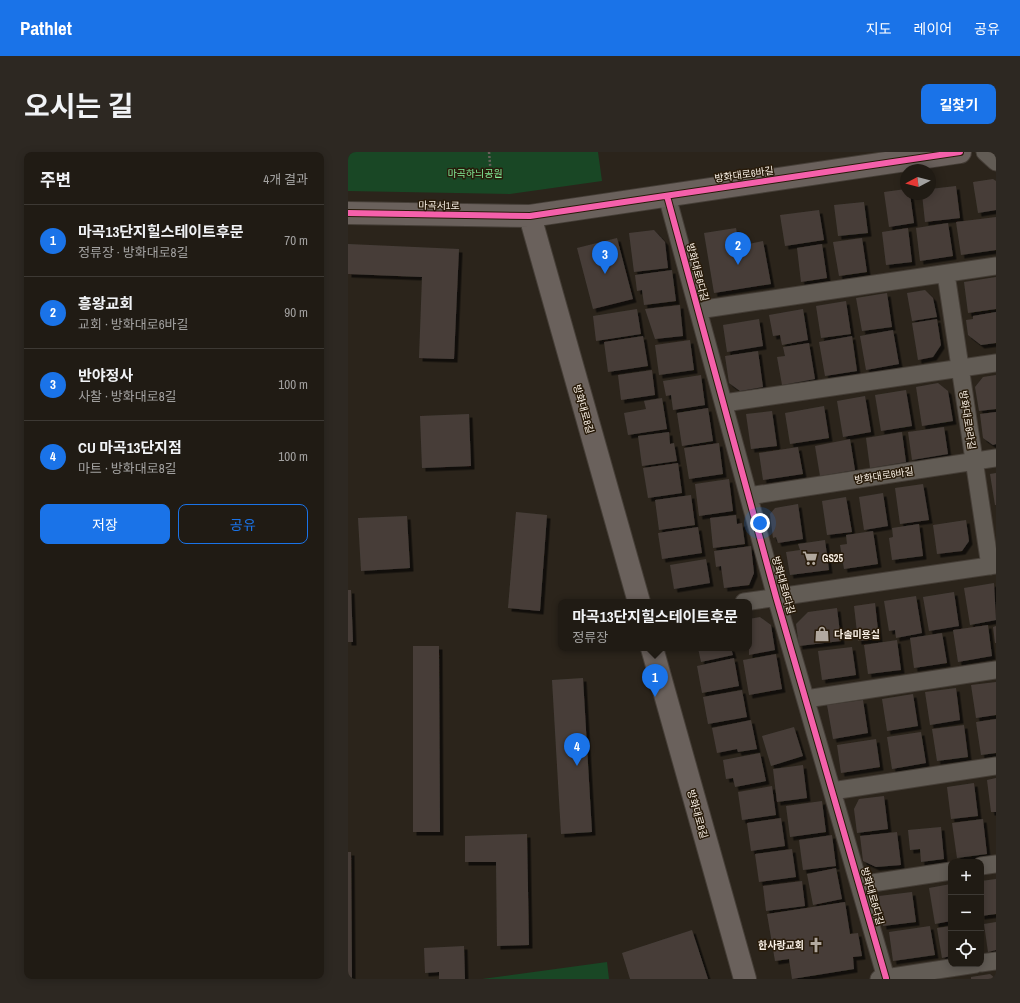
<!DOCTYPE html>
<html lang="ko">
<head>
<meta charset="utf-8">
<style>
	:root { --surface:#201b14; --page:#2d2822; --text:#f1f3f6; --muted:#a2a1a0; --line:#3d3934; --accent:#1a73e8 }
	body { margin:0; font-family:"Archivo Narrow","Noto Sans KR",sans-serif; background:var(--page); color:var(--text) }
	.controls { position:absolute; right:12px; bottom:12px; display:grid; overflow:hidden; border-radius:8px; box-shadow:0 2px 10px #0003 }
	.controls button { width:36px; height:36px; display:grid; place-items:center; padding:0; border:0; border-bottom:1px solid var(--line); background:var(--surface); color:var(--text); font:20px sans-serif }
	.compass { position:absolute; left:552px; top:12px; width:36px; height:36px; border-radius:50%; background:var(--surface); box-shadow:0 2px 10px #0003; rotate:263deg }
	.you { position:absolute; left:412px; top:371px; width:14px; height:14px; margin:-10px; border:3px solid #fff; border-radius:50%; background:#1a73e8; box-shadow:0 0 0 6px #1a73e833 }
	.badge { display:grid; place-items:center; width:26px; height:26px; border-radius:50%; background:var(--accent); color:#fff; font-size:13px; font-weight:700 }
	.pin { position:absolute; translate:-50% -33px; filter:drop-shadow(0 1px 2px #0008) }
	.pin::after { content:''; position:absolute; top:21px; width:14px; height:12px; background:inherit; clip-path:polygon(0 0,100% 0,50% 100%) }
	.popup { position:absolute; left:210px; top:447px; width:194px; height:52px; box-sizing:border-box; display:grid; place-content:center; border-radius:8px; background:var(--surface); filter:drop-shadow(0 1px 3px #0005); font-size:13px; white-space:nowrap; color:var(--muted) }
	.popup b { font-size:15px; color:var(--text) }
	.popup::after { content:''; position:absolute; left:50%; top:100%; margin-left:-8px; border:8px solid transparent; border-top-color:var(--surface) }
	.list { margin:0; padding:0; list-style:none }
	h2 { display:flex; justify-content:space-between; align-items:center; height:52px; margin:0; padding:0 16px; font-size:17px }
	h2 small { font-size:13px; font-weight:400; color:var(--muted) }
	.list li { display:grid; grid-template-columns:26px 1fr auto; gap:12px; align-items:center; box-sizing:border-box; height:72px; padding:0 16px; border-top:1px solid var(--line) }
	.list b { display:block; font-size:15px; white-space:nowrap }
	.list p { margin:0; font-size:13px; white-space:nowrap; color:var(--muted) }
	.list em { font-size:13px; font-style:normal; color:var(--muted) }
	.actions { display:flex; gap:8px; padding:12px 16px }
	.actions a { flex:1; padding:9px 0; border:1px solid var(--accent); border-radius:8px; text-align:center; font-size:14px; color:var(--accent) }
	.actions .main { background:var(--accent); color:#fff }
	.icon { flex:none; width:22px; height:22px; fill:none; stroke:currentColor; stroke-width:2; stroke-linecap:round; stroke-linejoin:round }
	.map { position:relative; flex:none; width:648px; height:827px; overflow:hidden; border-radius:8px }
	header { display:flex; align-items:center; gap:24px; box-sizing:border-box; height:56px; padding:0 20px; background:var(--accent); color:#fff }
	header strong { font-size:19px }
	nav { display:flex; gap:22px; margin-inline-start:auto; font-size:14px }
	.intro { display:flex; align-items:center; justify-content:space-between; box-sizing:border-box; height:96px; padding:0 24px }
	h1 { margin:0; font-size:28px }
	.button { padding:10px 18px; border-radius:8px; background:var(--accent); color:#fff; font-size:14px; font-weight:700 }
	main { display:flex; gap:24px; padding:0 24px }
	aside { flex:1; background:var(--surface); border-radius:8px; box-shadow:0 2px 10px #0003 }
	.map>svg:first-child { display:block }
</style>
</head>
<body>
<header>
<strong>Pathlet</strong>
<nav><a>지도</a><a>레이어</a><a>공유</a></nav>
</header>
<div class="intro"><h1>오시는 길</h1><a class="button">길찾기</a></div>
<main>
<aside>
<h2>주변<small>4개 결과</small></h2>
<ul class="list">
<li><span class="badge">1</span><div><b>마곡13단지힐스테이트후문</b><p>정류장 · 방화대로8길</p></div><em>70 m</em></li>
<li><span class="badge">2</span><div><b>흥왕교회</b><p>교회 · 방화대로6바길</p></div><em>90 m</em></li>
<li><span class="badge">3</span><div><b>반야정사</b><p>사찰 · 방화대로8길</p></div><em>100 m</em></li>
<li><span class="badge">4</span><div><b>CU 마곡13단지점</b><p>마트 · 방화대로8길</p></div><em>100 m</em></li>
</ul>
<div class="actions"><a class="main">저장</a><a>공유</a></div>
</aside>
<div class="map">
<svg width="648" height="827" viewBox="0 0 648 827">
	<defs>
		<filter id="shadow"><feDropShadow dx="3.5" dy="3.5" stdDeviation="0" flood-color="#0009"/></filter>
	</defs>
	<rect width="100%" height="100%" fill="#2b241b"/>
	<!-- green -->
	<path fill="#194725" d="M0 0H250L254 29 162 42 0 39Z
		M259 810 261 827H134Z"/>
	<!-- building -->
	<path fill="#463e39" filter="url(#shadow)" d="M645 27 648 29V58L630 61 625 30Z
		M608 34 612 66 577 70 574 42H582V37Z
		M558 37V42H562L566 71 541 75 536 40Z
		M516 50 520 81 490 84 486 53Z
		M471 58 476 88 437 94 432 63Z
		M648 65V98L613 103 608 70Z
		M600 71 605 104 572 109 568 76Z
		M388 76 391 94 415 89 423 132 366 141 356 81Z
		M560 76 564 110 538 113 534 80Z
		M306 78 317 90 320 116 286 120 281 81Z
		M269 86 285 147 245 157 229 96Z
		M514 86 519 120 491 124 485 90Z
		M0 92 111 97 106 207 71 206 74 125 0 122Z
		M474 92 479 126 453 130 449 96Z
		M324 118 328 149 296 153 294 138 289 139 287 123Z
		M648 125V157L620 161 616 130Z
		M577 138 585 146 589 165 564 169 559 141Z
		M539 141 544 175 514 179 508 146Z
		M498 149 503 182 473 186 468 154Z
		M332 153 335 184 307 187 297 157Z
		M289 157 293 182 248 189 245 164Z
		M455 157 460 188 434 193 432 183 425 184 421 163Z
		M648 160V191L633 193 620 183 618 168 625 167V164Z
		M411 167 415 194 379 200 375 173Z
		M589 167 593 193 585 205 570 208 564 171Z
		M545 178 551 212 518 218 512 184Z
		M295 184 300 214 260 220 256 190Z
		M504 184 509 219 477 224 471 190Z
		M342 188 346 218 311 223 307 193Z
		M461 191 467 227 434 233 429 205 437 204 435 195Z
		M410 199 415 235 392 239 381 231 377 204Z
		M304 218 307 243 273 248 270 223Z
		M353 223 357 253 325 258 323 243 318 244 315 229Z
		M648 223V257L631 259 627 235 635 225Z
		M590 231 600 239 605 269 574 274 568 235Z
		M558 238 564 274 533 279 527 243Z
		M517 244 523 280 495 285 489 249Z
		M314 246 319 277 280 283 276 261 298 257 296 249Z
		M476 254 481 286 442 292 437 261Z
		M360 256 365 289 334 294 329 261Z
		M424 259 429 294 403 297 398 262Z
		M648 260V292L645 293 635 286 632 262Z
		M121 262 123 314 74 316 72 264Z
		M596 275 600 302 564 308 560 280Z
		M321 280 322 292 326 291 329 309 294 314 290 284Z
		M554 280 558 310 522 316 518 286Z
		M502 287 507 318 472 324 467 294Z
		M371 291 375 322 341 327 336 296Z
		M450 295 455 322 415 328 411 301Z
		M330 311 334 341 300 346 295 316Z
		M648 321V353H647L642 322Z
		M381 327 385 359 351 364 347 332Z
		M575 332 581 368 552 372 547 336Z
		M535 341 540 374 516 378 511 345Z
		M343 343 347 373 311 378 307 348Z
		M498 345 504 380 479 383 474 349Z
		M450 352 455 387 430 391 428 385 425 386 422 362 427 356Z
		M168 360 199 363 192 459 160 456Z
		M388 363 389 372 394 371 397 392 365 396 362 366Z
		M59 364 62 416 13 419 10 366Z
		M618 368 621 389 614 399 589 402 585 373Z
		M571 372 575 404 544 408 541 386 545 385 544 376Z
		M350 375 354 401 314 407 310 381Z
		M525 379 530 412 496 417 492 393 499 392 498 383Z
		M477 388 481 418 442 423 438 400 452 398 450 392Z
		M403 394 406 421 401 433 376 436 373 414 368 415 366 399Z
		M358 407 362 431 326 437 322 413Z
		M646 431 648 468 622 473 616 436Z
		M0 438H3L5 490H0Z
		M606 440 611 474 581 479 575 445Z
		M568 444 574 481 548 486 547 478 541 479 536 449Z
		M527 451 531 487 510 489 506 454Z
		M489 456 493 489 451 494 448 472 460 460Z
		M412 465 423 473 427 498 401 503V467Z
		M640 473 644 504 610 510 605 478Z
		M648 474V491H647L645 475Z
		M594 481 599 511 566 516 562 486Z
		M549 488 553 518 520 522 516 493Z
		M65 494H91L92 680H65Z
		M504 495 508 523 474 528 470 499Z
		M350 496H383L385 503 353 510Z
		M428 502 434 537 401 543 395 508Z
		M386 506 391 534 354 541 349 514Z
		M235 526 244 680 213 682 204 528Z
		M648 530V563L628 566 623 533Z
		M608 536 612 568 582 573 577 540Z
		M394 538 399 565 360 572 355 545Z
		M565 542 570 574 539 579 534 547Z
		M515 548 520 581 485 587 479 553Z
		M648 567V601L633 603 628 570Z
		M403 568 409 597 390 600 389 597 369 601 364 576Z
		M616 573 620 605 589 609 584 577Z
		M446 575 455 604 423 614 414 584Z
		M573 580 578 611 544 617 539 585Z
		M528 587 532 615 493 621 489 593Z
		M412 601 418 629 387 635 385 626 378 627 375 608Z
		M455 613 459 646 429 650 425 617Z
		M648 626V660H643L639 628Z
		M626 631 630 664 603 667 599 635Z
		M424 634 428 663 394 668 390 640Z
		M536 644 540 677 509 681 506 657 511 647Z
		M474 649 478 680 442 685 438 654Z
		M433 666 437 694 403 699 399 671Z
		M635 667 639 702 609 706 604 671Z
		M593 675 596 707 573 710 572 697 562 698 560 678Z
		M549 680 553 713 528 715 515 709 512 684Z
		M179 682 181 793 149 794 148 710H117V684Z
		M484 683 488 714 455 718 451 688Z
		M444 697 448 725 411 730 407 702Z
		M0 700H3L4 827H0Z
		M488 716 494 747 465 753 459 722Z
		M648 727V762L633 764V729Z
		M454 729 457 754 418 759 415 734Z
		M603 732V769L587 772 581 736Z
		M564 740 568 770 535 774 531 744Z
		M497 750 502 782 510 781 514 804 505 805 506 817 444 827 441 807 427 809 419 762Z
		M648 770V798L640 800 636 772Z
		M582 774 587 803 545 809 541 780Z
		M603 774V804L594 806 589 776Z
		M344 778 360 827H282L274 801Z
		M116 794 117 827H91V820L77 821 76 796Z
		M642 822 648 827H623V825Z"/>
	<g fill="none" stroke-linecap="round" stroke-linejoin="round">
		<!-- street casing -->
		<g stroke="#453e37" stroke-width="19">
			<path id="street" d="M637 0 648 10
				M319 44 428 445 538 826
				M598 122 642 414
				M350 158 648 114
				M376 251 648 211
				M401 344 648 306
				M396 450 648 413
				M458 547 648 518
				M484 639 648 614
				M633 714 648 712
				M511 733 603 719
				M633 811 648 809
				M531 827 628 812"/>
		</g>
		<!-- secondary casing -->
		<g stroke="#453e37" stroke-width="24">
			<path id="secondary" d="M0 61 182 64 612 0
				M182 64 291 450
				M304 496 397 827"/>
		</g>
		<!-- path -->
		<path stroke="#66605a" stroke-width="2.5" stroke-dasharray="2 2" stroke-linecap="butt" d="M141 0 143 24"/>
		<!-- street -->
		<use href="#street" stroke="#625c55" stroke-width="17"/>
		<!-- secondary -->
		<use href="#secondary" stroke="#6a615c" stroke-width="22"/>
		<!-- cycleway casing -->
		<g stroke="#281b0a" stroke-width="8">
			<path id="cycleway" d="M319 44 428 445 538 826
				M0 61 182 64 612 0"/>
		</g>
		<!-- cycleway -->
		<use href="#cycleway" stroke="#f560ab" stroke-width="6"/>
	</g>
	<!-- icons -->
	<defs>
		<g id="supermarket-bare" transform="scale(1.2)"><path d="M-6-5.5h2.5l.6 2H6L4.5 2H-2.5L-4.4-4H-6ZM-1.5 3.2a1.3 1.3 0 1 0 .1 0ZM3 3.2a1.3 1.3 0 1 0 .1 0Z" fill="#b2a99f" stroke="#281b0a" stroke-width="2.5" paint-order="stroke"/></g>
		<g id="shop-bare" transform="scale(1.2)"><path d="M-5-2.5h2.3a2.7 3.5 0 0 1 5.4 0H5L5.5 6h-11ZM-1.5-2.5h3a1.5 2.3 0 0 0-3 0Z" fill="#b2a99f" stroke="#281b0a" stroke-width="2.5" paint-order="stroke"/></g>
		<g id="church-bare" transform="scale(1.2)"><path d="M-1.2-6h2.4v3.5h3.3v2.4h-3.3V6h-2.4V-.1h-3.3v-2.4h3.3Z" fill="#b2a99f" stroke="#281b0a" stroke-width="2.5" paint-order="stroke"/></g>
	</defs>
	<g fill-rule="evenodd">
		<use href="#supermarket-bare" x="462" y="406"/>
		<use href="#shop-bare" x="474" y="482"/>
		<use href="#church-bare" x="468" y="793"/>
	</g>
	<g text-anchor="middle" stroke-width="3" stroke-linejoin="round" paint-order="stroke">
		<!-- park labels -->
		<g font-size="10" fill="#82ed99" stroke="#281b0a">
			<text x="127" y="25">마곡하늬공원</text>
		</g>
		<!-- street labels -->
		<g font-size="10" fill="#faf1e6" stroke="#281b0a">
			<text transform="translate(396 22) rotate(-8)" y="4">방화대로6바길</text>
			<text transform="translate(91 53) rotate(1)" y="4">마곡서1로</text>
			<text transform="translate(350 120) rotate(75)" y="4">방화대로6다길</text>
			<text transform="translate(236 257) rotate(74)" y="4">방화대로8길</text>
			<text transform="translate(620 268) rotate(81)" y="4">방화대로6라길</text>
			<text transform="translate(536 323) rotate(-9)" y="4">방화대로6바길</text>
			<text transform="translate(436 433) rotate(74)" y="4">방화대로6다길</text>
			<text transform="translate(350 662) rotate(74)" y="4">방화대로8길</text>
			<text transform="translate(525 744) rotate(74)" y="4">방화대로6다길</text>
		</g>
		<!-- poi labels -->
		<g font-size="10" font-weight="bold" fill="#faf1e6" stroke="#281b0a" text-anchor="start">
			<text x="474" y="410">GS25</text>
			<text x="486" y="486">다솔미용실</text>
			<text x="456" y="797" text-anchor="end">한사랑교회</text>
		</g>
	</g>
</svg>
<div class="controls">
<button>+</button>
<button>−</button>
<button><svg class="icon" aria-label="locate" viewBox="0 0 24 24"><circle cx="12" cy="12" r="6"/><path d="M12 2v4M12 18v4M2 12h4M18 12h4"/></svg></button>
</div>
<svg class="compass" viewBox="-18 -18 36 36"><path d="M0-13l5 13h-10z" fill="#e53935"/><path d="M0 13l5-13h-10z" fill="#a2a1a0"/></svg>
<div class="you"></div>
<div class="pin badge" style="left:307px;top:545px">1</div>
<div class="popup"><b>마곡13단지힐스테이트후문</b>정류장</div>
<div class="pin badge" style="left:390px;top:113px">2</div>
<div class="pin badge" style="left:257px;top:122px">3</div>
<div class="pin badge" style="left:229px;top:614px">4</div>
</div>
</main>
</body>
</html>
